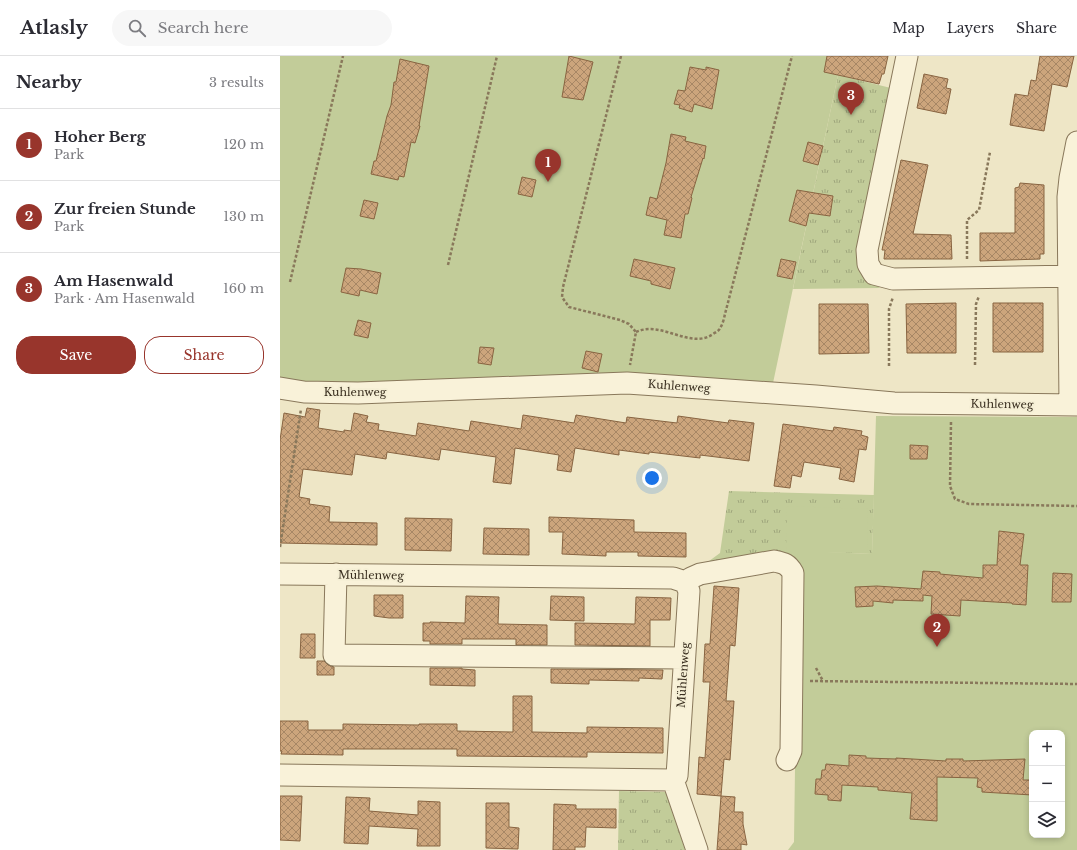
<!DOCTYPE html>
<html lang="en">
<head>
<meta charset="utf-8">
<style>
	:root { --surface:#fff; --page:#f7f7f7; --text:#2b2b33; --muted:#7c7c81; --line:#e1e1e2; --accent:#98352c }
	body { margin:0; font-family:"Libre Baskerville",serif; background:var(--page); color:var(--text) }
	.controls { position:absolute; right:12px; bottom:12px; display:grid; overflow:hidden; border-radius:8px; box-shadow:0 2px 6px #0003 }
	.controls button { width:36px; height:36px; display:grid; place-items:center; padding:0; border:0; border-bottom:1px solid var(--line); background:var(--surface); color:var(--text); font:20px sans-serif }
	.you { position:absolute; left:372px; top:422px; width:14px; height:14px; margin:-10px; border:3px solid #fff; border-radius:50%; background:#1a73e8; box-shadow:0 0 0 6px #1a73e833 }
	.badge { display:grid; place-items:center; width:26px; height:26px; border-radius:50%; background:var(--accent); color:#fff; font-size:13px; font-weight:700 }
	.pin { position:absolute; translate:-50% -33px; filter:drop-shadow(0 1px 2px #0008) }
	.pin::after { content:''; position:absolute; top:21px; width:14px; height:12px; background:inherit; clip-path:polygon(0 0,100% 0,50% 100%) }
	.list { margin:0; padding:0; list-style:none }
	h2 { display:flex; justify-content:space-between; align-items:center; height:52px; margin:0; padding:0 16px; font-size:17px }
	h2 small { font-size:13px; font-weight:400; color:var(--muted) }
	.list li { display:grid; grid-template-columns:26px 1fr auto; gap:12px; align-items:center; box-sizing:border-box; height:72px; padding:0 16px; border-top:1px solid var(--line) }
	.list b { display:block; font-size:15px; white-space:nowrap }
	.list p { margin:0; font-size:13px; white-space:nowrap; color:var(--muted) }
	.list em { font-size:13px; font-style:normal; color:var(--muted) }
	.actions { display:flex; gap:8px; padding:12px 16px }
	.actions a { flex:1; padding:9px 0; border:1px solid var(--accent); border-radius:16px; text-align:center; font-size:14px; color:var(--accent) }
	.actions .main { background:var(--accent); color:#fff }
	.icon { flex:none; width:22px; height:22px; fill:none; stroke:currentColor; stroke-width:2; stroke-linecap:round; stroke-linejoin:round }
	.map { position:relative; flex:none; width:797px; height:794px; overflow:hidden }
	header { display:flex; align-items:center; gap:24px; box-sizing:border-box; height:56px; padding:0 20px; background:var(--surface); border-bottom:1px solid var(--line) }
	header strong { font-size:19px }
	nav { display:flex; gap:22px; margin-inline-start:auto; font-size:14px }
	.search { width:280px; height:36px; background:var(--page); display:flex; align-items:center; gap:10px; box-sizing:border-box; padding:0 14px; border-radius:22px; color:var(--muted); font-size:15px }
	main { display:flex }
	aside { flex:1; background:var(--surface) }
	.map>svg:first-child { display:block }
</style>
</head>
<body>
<header>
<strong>Atlasly</strong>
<div class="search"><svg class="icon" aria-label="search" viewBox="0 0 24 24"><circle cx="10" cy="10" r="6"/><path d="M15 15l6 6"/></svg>Search here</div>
<nav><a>Map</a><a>Layers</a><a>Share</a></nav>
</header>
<main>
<aside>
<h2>Nearby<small>3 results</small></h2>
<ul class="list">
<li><span class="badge">1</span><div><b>Hoher Berg</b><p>Park</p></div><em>120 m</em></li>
<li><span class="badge">2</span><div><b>Zur freien Stunde</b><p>Park</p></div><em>130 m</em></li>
<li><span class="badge">3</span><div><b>Am Hasenwald</b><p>Park · Am Hasenwald</p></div><em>160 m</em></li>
</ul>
<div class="actions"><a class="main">Save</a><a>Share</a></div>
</aside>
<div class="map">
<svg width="797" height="794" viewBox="0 0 797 794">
	<defs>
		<pattern id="grass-tufts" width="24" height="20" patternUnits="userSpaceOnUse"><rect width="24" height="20" fill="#c2cc99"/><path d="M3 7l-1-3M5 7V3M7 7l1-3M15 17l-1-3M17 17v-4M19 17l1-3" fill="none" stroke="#9fa67c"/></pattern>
		<pattern id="building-cross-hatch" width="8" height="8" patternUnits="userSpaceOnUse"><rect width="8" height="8" fill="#cca57c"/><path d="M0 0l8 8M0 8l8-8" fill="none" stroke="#a78765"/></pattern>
	</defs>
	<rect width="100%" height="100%" fill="#eee6c6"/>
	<!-- grass -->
	<path fill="url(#grass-tufts)" d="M558 19 615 33 586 221 600 232 513 233Z
		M449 435 594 439 592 498 519 495 518 505 509 500 421 511 440 497Z
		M339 735 387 736 405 794H338Z"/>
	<!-- garden -->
	<path fill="#c2cc99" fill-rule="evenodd" d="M0 0H562L493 327 67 329 0 324Z
		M596 360 797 361V794H508L514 786 518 495H506L507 450 588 453 587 497 547 496 592 498ZM752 677H782V779H752Z"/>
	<!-- building -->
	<path fill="url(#building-cross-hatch)" stroke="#886441" d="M289 0 313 6 303 44 282 41Z
		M547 0H608L604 18H602L599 28 544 16Z
		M760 0H794L787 31 772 28 764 75 730 69 735 38 748 40 751 24 756 25Z
		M120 3 149 10 139 70H140L135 87 131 86 124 121 119 120 118 124 91 118 94 105H96L107 60 111 49 114 26H116Z
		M410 11 426 14V11L439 14 432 53 414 48 412 56 399 52 400 49 394 48 398 34 405 35Z
		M644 18 668 23 666 32 671 33 666 58 637 52Z
		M391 78 406 81 405 85 426 90 424 103 423 102 411 141 412 142 408 158H405L401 182 384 179 387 164 366 159 370 141 377 143 386 107Z
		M528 86 543 90 538 109 523 105Z
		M621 104 648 109 633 178 671 179 672 203H604L605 194H602Z
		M242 121 256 124 252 141 238 138Z
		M740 127 764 129V198H760V203L700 205V177H735V132L739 131Z
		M517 134 553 140 550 160 529 157 526 170 509 165Z
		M84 144 98 147 94 163 80 160Z
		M354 203 395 212 390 233 371 228V225L350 220Z
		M501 203 516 206 512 223 497 220Z
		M66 212 81 213 101 217 97 238 80 234 79 240 61 236Z
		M676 247V297H627L626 248Z
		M713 247H763V296H713Z
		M539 248H588L589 297 539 298Z
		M78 264 91 267 88 282 74 279Z
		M200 291 214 292 211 309 198 307Z
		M306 295 322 298 318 316 302 312Z
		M27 352 40 354 38 372 64 376V374L71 375 74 357 88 360 86 366 99 368 98 374 136 380 138 367 189 375 191 365 241 373 243 359 294 367 296 359 346 367 347 361 397 367 398 360 448 367 449 364 474 367 469 405 420 399V402L369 396V398L339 394V399L295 392 291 416 277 414 279 399 235 392 231 428 213 426 216 401 161 393 159 404 107 396 106 403 75 398 72 419 23 413 19 441 30 443 29 448 50 451 49 466 97 467V489L0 487V384L4 357 25 361Z
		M503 368 553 375 554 371 582 375 581 379 588 381 586 394 579 393 574 426 559 423 561 412 524 406 521 421 512 419 510 432 494 430Z
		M630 389 648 390 647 403H630Z
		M269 461 354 464V476L406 477V501L358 500V496H326V500L282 498 283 476H269Z
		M125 462 172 463 171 495 125 494Z
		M204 472 249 473V499L203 498Z
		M719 475 744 478 740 509H748L746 549 732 548V547L681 544 680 560 651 558 652 540 643 539V545L613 544V547L593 545V550L576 551 575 531 597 530 641 533 643 515 660 516V518L703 522V509H717Z
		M773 517 792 518 791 546H772Z
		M434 530 459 532 455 590 450 589 446 645H454L450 704 444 703 441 740 455 741 454 756H463V768L467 789 461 788V794H437L441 740 417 738 419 701 425 702 430 626H423L425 588H430Z
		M94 539H123V562H109L94 560Z
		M186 540 219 541 218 568 267 569V589H236V583H182V588H150V585H143V567H150V566L185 567Z
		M271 540 304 541V565L270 564Z
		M356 541 391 542 390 564H370V590L295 589V567L355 568Z
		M21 578H35V602H20Z
		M37 605H44L48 609 54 611V619H37Z
		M150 612H182V613L195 614V630L150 629Z
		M271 613 383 614 382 623 359 622V625L309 624V628L271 627Z
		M233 640H252V676L307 677V671L383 672V697L307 696V701L177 700V693H63V699L1 698 2 695H0V665H28V674H63V668L139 669V668H177V675L233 676Z
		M569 699 586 700V702L616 703V702L666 705V703H683V705L745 703 743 724H752V739L702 736V732L697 731 698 722 657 721V765L630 763 632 737 598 734V731L562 729 561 745 548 744V739L535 738 536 723H541L542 714H545L546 708 569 710Z
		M0 740H22L20 785 0 784Z
		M66 741 90 742 89 755 138 759V745L160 746V790H137L138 773 89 770 88 788 64 787Z
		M206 747H229V771L239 772 238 793 206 792Z
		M274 748 296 749V753H336V772L306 771 305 791H295V794H273Z"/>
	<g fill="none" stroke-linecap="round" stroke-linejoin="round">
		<!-- minor casing -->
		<g stroke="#89785b" stroke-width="23">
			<path id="minor" d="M627 0 587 194 588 208 594 218 613 223 797 220
				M0 332 24 336 78 337 347 327 391 330 536 340 614 347 797 349
				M790 349 788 141 790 122 797 86
				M0 518 393 522 405 526 409 535 397 720 393 724 0 719
				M56 518 54 599 404 602
				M405 526 411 522 420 518 494 505C504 507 508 508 513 517L511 695 507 704
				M393 724 417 794"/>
		</g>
		<!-- path -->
		<path stroke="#89785b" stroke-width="2.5" stroke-dasharray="3 2" stroke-linecap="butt" d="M341 0 283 231 282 241 289 251 340 264 349 268 356 276 350 309
			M687 203V164L699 154 710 96
			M168 209 217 0
			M10 226 63 0
			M356 276C382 264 410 294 433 278 436 276 439 275 440 272 443 268 444 262 445 258L512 0
			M695 309 696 248 699 240
			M609 310V253L613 241
			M671 366 670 430 675 443 689 448 797 450
			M0 491 21 353
			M536 612 543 625
			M530 625 797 628"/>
		<!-- minor -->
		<use href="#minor" stroke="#f9f2d9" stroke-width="21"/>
	</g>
	<g text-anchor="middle" stroke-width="4" stroke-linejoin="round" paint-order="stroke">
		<!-- street labels -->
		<g font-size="11" fill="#392e1f" stroke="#f5efd5">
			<text transform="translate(399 330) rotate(4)" y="4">Kuhlenweg</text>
			<text x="75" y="340">Kuhlenweg</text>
			<text transform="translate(722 348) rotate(1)" y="4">Kuhlenweg</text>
			<text transform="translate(91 519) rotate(1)" y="4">Mühlenweg</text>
			<text transform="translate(403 619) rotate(-86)" y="4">Mühlenweg</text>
		</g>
	</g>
</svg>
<div class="controls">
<button>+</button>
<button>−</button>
<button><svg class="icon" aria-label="layers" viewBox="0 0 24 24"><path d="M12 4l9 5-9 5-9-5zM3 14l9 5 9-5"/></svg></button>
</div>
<div class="you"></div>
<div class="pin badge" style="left:268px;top:126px">1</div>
<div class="pin badge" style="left:657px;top:591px">2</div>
<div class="pin badge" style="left:571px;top:59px">3</div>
</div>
</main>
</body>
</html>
